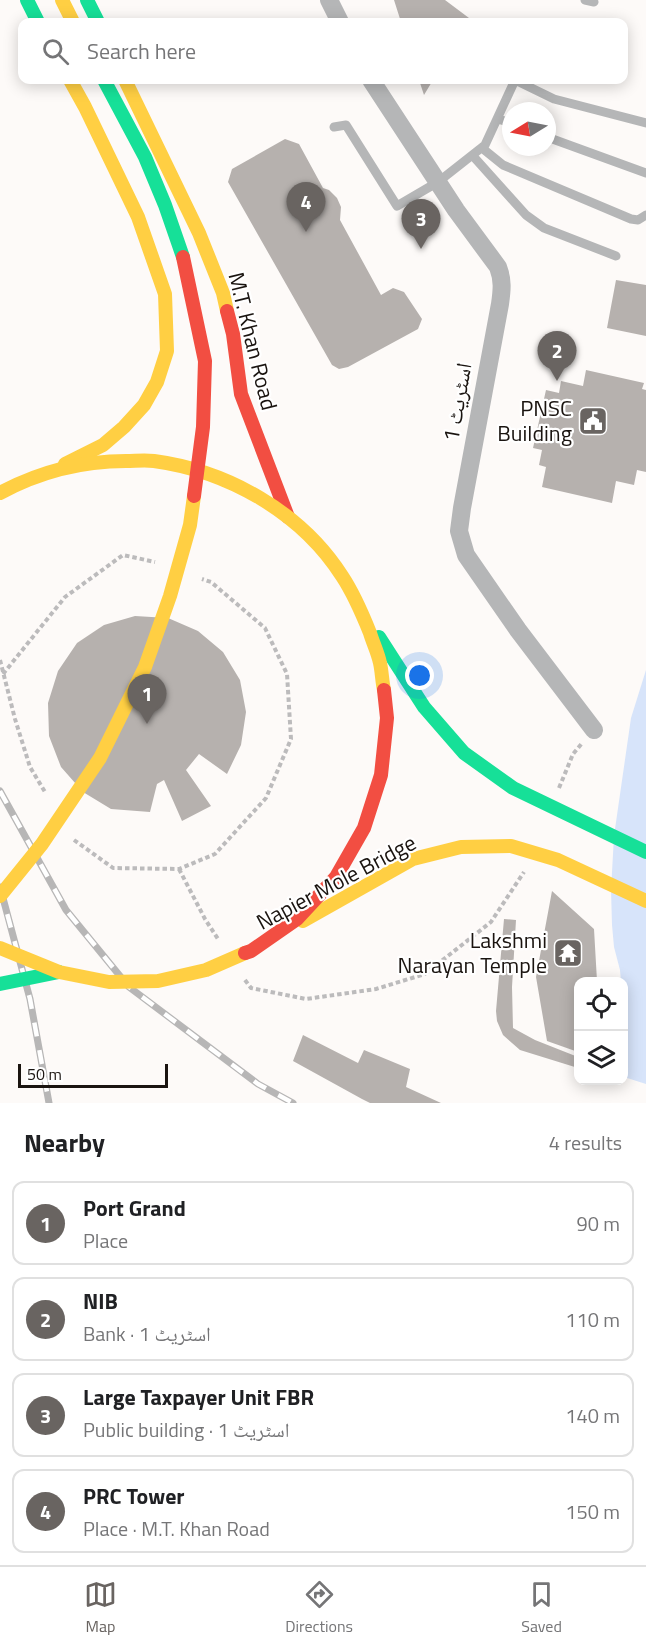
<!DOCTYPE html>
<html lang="en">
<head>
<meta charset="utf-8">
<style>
	:root { --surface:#fff; --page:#f6f6f6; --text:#202124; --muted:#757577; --line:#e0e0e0; --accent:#696461 }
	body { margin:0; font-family:"Titillium Web","Noto Naskh Arabic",sans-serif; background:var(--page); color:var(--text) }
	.controls { position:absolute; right:18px; bottom:18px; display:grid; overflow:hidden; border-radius:12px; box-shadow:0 3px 15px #0003 }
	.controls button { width:54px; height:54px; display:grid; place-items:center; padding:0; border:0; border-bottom:2px solid var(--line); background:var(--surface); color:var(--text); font:30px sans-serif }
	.compass { position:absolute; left:502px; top:102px; width:54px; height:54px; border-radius:50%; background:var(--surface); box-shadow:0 3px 15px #0003; rotate:260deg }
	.scale { position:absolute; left:18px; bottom:15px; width:150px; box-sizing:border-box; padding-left:6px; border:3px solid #1a1410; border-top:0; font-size:16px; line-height:21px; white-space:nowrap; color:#1a1410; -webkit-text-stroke:4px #fff; paint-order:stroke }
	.you { position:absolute; left:420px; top:676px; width:21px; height:21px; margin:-15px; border:4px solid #fff; border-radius:50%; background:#1a73e8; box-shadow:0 0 0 9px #1a73e833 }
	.badge { display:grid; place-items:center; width:39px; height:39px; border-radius:50%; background:var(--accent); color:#fff; font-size:20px; font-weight:700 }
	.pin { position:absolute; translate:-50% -50px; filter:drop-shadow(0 2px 3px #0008) }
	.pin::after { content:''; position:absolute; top:32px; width:21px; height:18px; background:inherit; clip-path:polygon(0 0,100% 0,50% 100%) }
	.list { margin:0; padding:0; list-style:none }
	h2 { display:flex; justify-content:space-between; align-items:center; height:78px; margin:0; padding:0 24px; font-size:26px }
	h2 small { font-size:20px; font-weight:400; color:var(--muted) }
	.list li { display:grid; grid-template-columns:39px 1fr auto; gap:18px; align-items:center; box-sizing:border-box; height:84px; margin:0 12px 12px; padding:0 12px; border:2px solid var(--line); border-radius:12px }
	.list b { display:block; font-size:22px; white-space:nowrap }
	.list p { margin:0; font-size:20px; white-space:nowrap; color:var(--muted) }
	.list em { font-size:20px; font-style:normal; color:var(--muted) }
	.icon { flex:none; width:33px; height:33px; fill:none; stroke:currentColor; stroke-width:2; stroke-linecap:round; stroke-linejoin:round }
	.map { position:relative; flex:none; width:646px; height:1103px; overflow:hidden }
	.search { position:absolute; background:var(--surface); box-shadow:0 3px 15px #0003; left:18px; right:18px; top:18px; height:66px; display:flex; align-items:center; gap:15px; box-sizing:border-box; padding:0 21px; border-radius:12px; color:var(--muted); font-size:22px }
	.sheet { height:462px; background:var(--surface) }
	nav { display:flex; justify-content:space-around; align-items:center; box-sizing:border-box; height:84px; border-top:2px solid var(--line); background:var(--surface); font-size:16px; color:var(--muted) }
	nav a { display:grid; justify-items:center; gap:3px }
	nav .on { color:var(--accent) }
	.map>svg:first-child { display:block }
</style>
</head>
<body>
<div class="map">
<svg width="646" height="1103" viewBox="0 0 646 1103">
	<rect width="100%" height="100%" fill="#fdfaf8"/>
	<!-- water -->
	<path fill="#d7e4fa" d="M646 670V1103H601L624 1080V981H621L620 970 614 947 612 925 611 890 614 836 631 718Z"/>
	<!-- pier -->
	<path fill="#fdfaf8" d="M624 1077 646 1084V1103H598L606 1080H624Z"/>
	<!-- building -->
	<path fill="#b6b1ae" d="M394 0H445L473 21 472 22H401Z
		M419 80H433L424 95Z
		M285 139 299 144 323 188 329 190 337 198 341 207 340 220 381 295 393 288 404 292 422 319 418 329 348 367 339 369 332 365 228 182 232 169Z
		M616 280 646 285V336L607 328Z
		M586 370 644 383 642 389 646 390V472L637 470 634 485 616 481 612 503 542 487 546 467 539 465 542 450 533 448 546 390 559 393 561 381 583 386Z
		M135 616 168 618 198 631 223 652 240 680 246 712 241 745 227 774 199 754 186 770 211 806 182 821 164 780 157 784 150 812 111 809 83 792 61 767 49 736 48 703 58 671 77 643 104 625Z
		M552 891 594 929 597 981H578V1052L547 1041 536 977Z
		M504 919 516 920 512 987 513 1028 535 1040 578 1057V1068L520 1050 503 1035 497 1021 496 1011Z
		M303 1035 358 1063 364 1050 410 1069 406 1087 441 1103H370L362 1099 293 1061Z"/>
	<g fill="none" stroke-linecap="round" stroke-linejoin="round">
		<!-- path -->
		<path stroke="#bcbbbc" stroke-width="4" stroke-dasharray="4.5 3" stroke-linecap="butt" d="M0 660 15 719 30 767 45 792
			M3 674 65 597 123 555 155 562
			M559 788 573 754 583 742
			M74 840 113 868 179 869 215 854 266 798 291 739 287 674 265 628 211 582 202 579
			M179 869 205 919 218 939
			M245 980 251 988 306 999 376 989 425 974 491 922 524 872"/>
		<!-- lane -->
		<path stroke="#b5b6b7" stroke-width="9" d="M585 0 594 2
			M515 80 554 99 646 123
			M498 119 511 123
			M334 127 346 125 397 206 438 182 485 145 515 80
			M547 137 646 173
			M482 148 503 165 631 219 638 220 646 215
			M473 156 526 215 544 228 616 256"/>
		<!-- street -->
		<path stroke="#b5b6b7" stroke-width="18" d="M329 0 340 22
			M371 80 456 210 498 267C503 280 502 290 500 304L462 508 459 531 466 555 518 630 594 730"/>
		<!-- fast -->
		<path stroke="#16e098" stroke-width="14" d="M27 0 38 22
			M87 0 98 22"/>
		<!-- slow -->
		<path stroke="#ffcf43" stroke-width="14" d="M62 0 73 22
			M125 80 199 233 223 293 227 311
			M65 464 103 445 124 427 144 405 157 382 167 351 165 294 138 217 85 107 70 80"/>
		<!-- jam -->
		<path stroke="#f24e42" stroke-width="14" d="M227 311 233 334 241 394 288 517"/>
		<!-- rail casing -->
		<g stroke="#b7b6b6" stroke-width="7">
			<path id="rail" d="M0 791 66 910 129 987 258 1084 293 1103
				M0 887 30 999 49 1103"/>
		</g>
		<!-- rail -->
		<use href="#rail" stroke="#fff" stroke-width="4.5" stroke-dasharray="14" stroke-linecap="butt"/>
		<!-- fast-bridge -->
		<path stroke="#16e098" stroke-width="14" d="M104 80 145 157 165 205 183 257
			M379 637 424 707 464 753 513 788 646 852
			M0 984 59 972"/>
		<!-- slow-bridge -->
		<path stroke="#ffcf43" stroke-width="14" d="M0 493C39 472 82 461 126 461 135 461 145 460 154 461 228 471 301 512 342 576 354 594 362 613 370 633 373 643 378 653 380 663 382 672 382 681 384 690
			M0 896 42 844 100 758 145 667 170 596 190 525 194 496
			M303 921 413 859 461 847 511 846 558 860 646 901
			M0 948 59 972 109 982 158 981 206 970 245 953"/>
		<!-- jam-bridge -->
		<path stroke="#f24e42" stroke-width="14" d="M183 257 205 361 203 427 194 496
			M245 953 251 951 297 919 336 877 364 828 381 775 387 718 384 690"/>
	</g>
	<!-- icons -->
	<defs>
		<g id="civic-square" transform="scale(1.5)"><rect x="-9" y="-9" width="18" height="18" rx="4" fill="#696461" stroke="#fff"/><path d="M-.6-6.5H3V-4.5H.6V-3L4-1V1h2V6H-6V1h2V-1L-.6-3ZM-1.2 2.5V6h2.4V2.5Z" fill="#fff"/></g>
		<g id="temple-square" transform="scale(1.5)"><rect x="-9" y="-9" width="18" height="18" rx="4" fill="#696461" stroke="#fff"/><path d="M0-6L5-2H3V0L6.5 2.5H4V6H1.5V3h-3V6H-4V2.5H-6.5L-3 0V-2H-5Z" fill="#fff"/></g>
	</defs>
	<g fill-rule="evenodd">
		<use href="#civic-square" x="593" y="421"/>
		<use href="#temple-square" x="568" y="953"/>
	</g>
	<g text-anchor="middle" stroke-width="4.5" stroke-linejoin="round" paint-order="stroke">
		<!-- street labels -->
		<g font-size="22" fill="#1a1410" stroke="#fff">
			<text transform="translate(253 341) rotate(76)" y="8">M.T. Khan Road</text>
			<text transform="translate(457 402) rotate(-80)" y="8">اسٹریٹ 1</text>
			<text transform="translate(336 882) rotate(-28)" y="8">Napier Mole Bridge</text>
		</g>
		<!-- poi labels -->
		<g font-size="22" fill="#1a1410" stroke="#fff" text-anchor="end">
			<text x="572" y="416">PNSC<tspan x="572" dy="25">Building</tspan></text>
			<text x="547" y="948">Lakshmi<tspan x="547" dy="25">Narayan Temple</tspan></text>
		</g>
	</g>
</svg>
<div class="controls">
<button><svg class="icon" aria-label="locate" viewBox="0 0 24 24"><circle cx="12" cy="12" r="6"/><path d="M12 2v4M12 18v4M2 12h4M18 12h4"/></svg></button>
<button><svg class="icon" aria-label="layers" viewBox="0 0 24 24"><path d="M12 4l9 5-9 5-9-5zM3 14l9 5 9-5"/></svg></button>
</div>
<svg class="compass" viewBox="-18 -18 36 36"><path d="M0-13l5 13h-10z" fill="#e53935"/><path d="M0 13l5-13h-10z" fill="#757577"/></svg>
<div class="scale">50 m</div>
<div class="you"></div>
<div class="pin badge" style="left:147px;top:724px">1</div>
<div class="pin badge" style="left:557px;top:381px">2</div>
<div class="pin badge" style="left:421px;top:249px">3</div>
<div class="pin badge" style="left:306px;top:232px">4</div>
<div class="search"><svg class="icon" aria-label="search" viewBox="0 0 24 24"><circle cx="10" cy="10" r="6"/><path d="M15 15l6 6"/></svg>Search here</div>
</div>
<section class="sheet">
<h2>Nearby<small>4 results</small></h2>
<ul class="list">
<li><span class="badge">1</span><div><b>Port Grand</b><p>Place</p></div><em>90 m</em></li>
<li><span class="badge">2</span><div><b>NIB</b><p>Bank · اسٹریٹ 1</p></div><em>110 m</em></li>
<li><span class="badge">3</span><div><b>Large Taxpayer Unit FBR</b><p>Public building · اسٹریٹ 1</p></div><em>140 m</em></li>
<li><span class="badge">4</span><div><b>PRC Tower</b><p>Place · M.T. Khan Road</p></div><em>150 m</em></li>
</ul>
</section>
<nav>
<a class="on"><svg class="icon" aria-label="map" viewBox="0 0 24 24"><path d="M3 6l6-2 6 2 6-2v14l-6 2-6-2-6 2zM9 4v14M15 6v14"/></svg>Map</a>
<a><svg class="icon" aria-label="directions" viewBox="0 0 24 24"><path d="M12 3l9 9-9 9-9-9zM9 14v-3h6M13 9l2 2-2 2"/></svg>Directions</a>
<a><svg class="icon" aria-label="saved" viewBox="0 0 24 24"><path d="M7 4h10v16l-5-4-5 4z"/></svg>Saved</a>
</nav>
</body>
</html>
